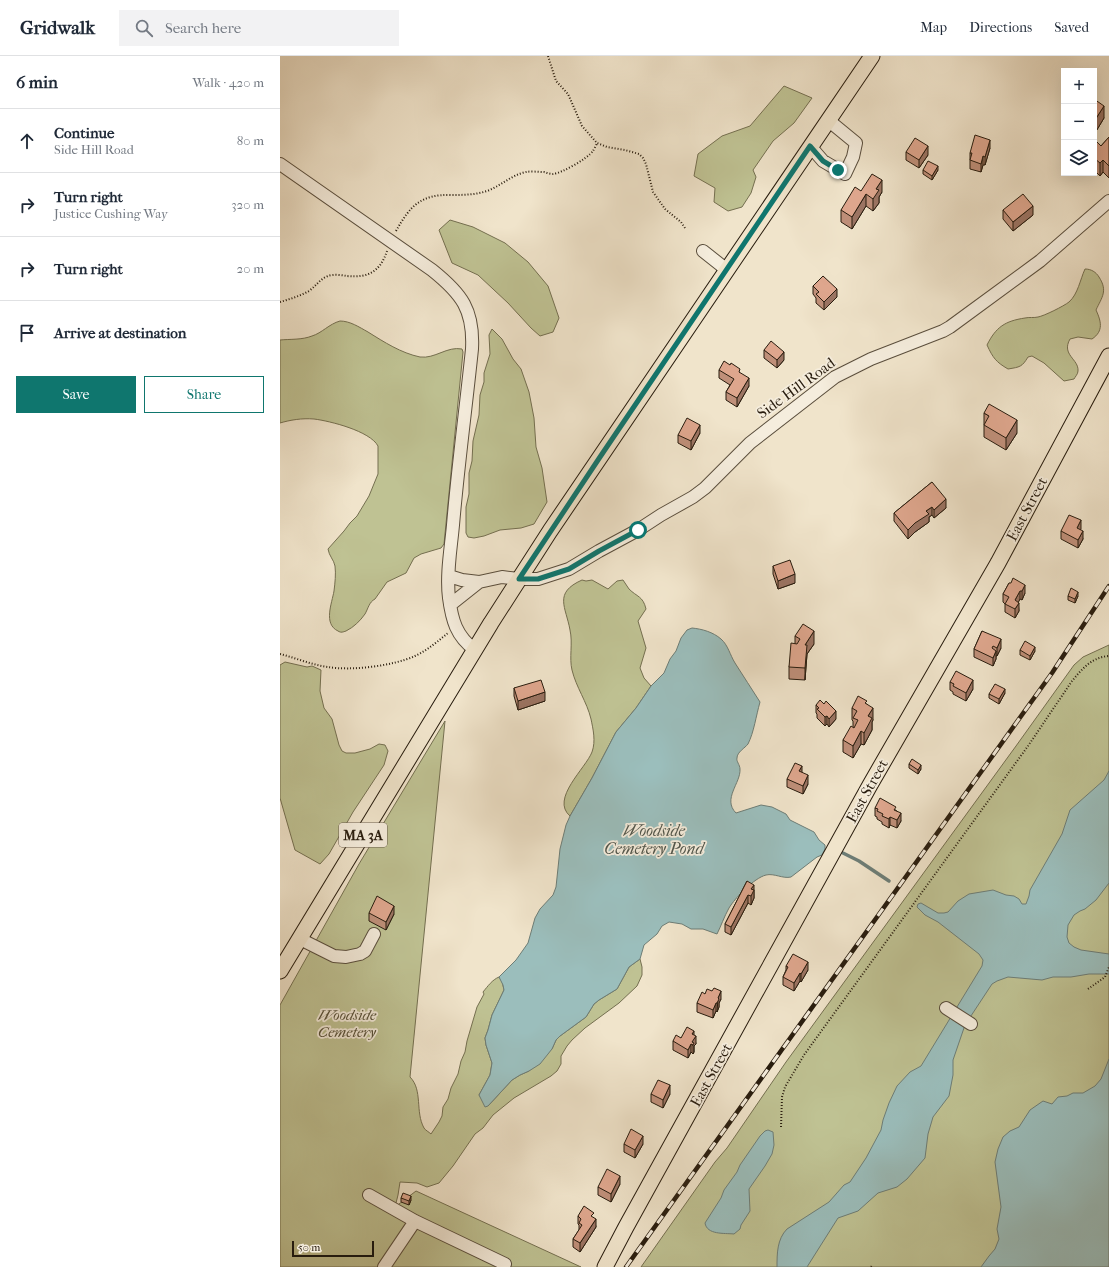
<!DOCTYPE html>
<html lang="en">
<head>
<meta charset="utf-8">
<style>
	:root { --surface:#fff; --page:#f2f2f3; --text:#1f2937; --muted:#747a83; --line:#e0e1e3; --accent:#0f766e }
	body { margin:0; font-family:"IM FELL French Canon",serif; background:var(--page); color:var(--text) }
	.controls { position:absolute; right:12px; top:12px; display:grid; overflow:hidden; border-radius:0px; box-shadow:0 4px 16px #0002 }
	.controls button { width:36px; height:36px; display:grid; place-items:center; padding:0; border:0; border-bottom:1px solid var(--line); background:var(--surface); color:var(--text); font:20px sans-serif }
	.scale { position:absolute; left:12px; bottom:10px; width:82px; box-sizing:border-box; padding-left:4px; border:2px solid #281c0e; border-top:0; font-size:11px; line-height:14px; white-space:nowrap; color:#281c0e; -webkit-text-stroke:3px #f5eddd; paint-order:stroke }
	.stop { position:absolute; width:12px; height:12px; margin:-9px; border:3px solid #0f766e; border-radius:50%; background:#fff }
	.stop.end { background:#0f766e; border-color:#fff; box-shadow:0 1px 4px #0008 }
	.list { margin:0; padding:0; list-style:none }
	h2 { display:flex; justify-content:space-between; align-items:center; height:52px; margin:0; padding:0 16px; font-size:17px }
	h2 small { font-size:13px; font-weight:400; color:var(--muted) }
	.list li { display:grid; grid-template-columns:26px 1fr auto; gap:12px; align-items:center; box-sizing:border-box; height:64px; padding:0 16px; border-top:1px solid var(--line) }
	.list b { display:block; font-size:15px; white-space:nowrap }
	.list p { margin:0; font-size:13px; white-space:nowrap; color:var(--muted) }
	.list em { font-size:13px; font-style:normal; color:var(--muted) }
	.actions { display:flex; gap:8px; padding:12px 16px }
	.actions a { flex:1; padding:9px 0; border:1px solid var(--accent); border-radius:0px; text-align:center; font-size:14px; color:var(--accent) }
	.actions .main { background:var(--accent); color:#fff }
	.icon { flex:none; width:22px; height:22px; fill:none; stroke:currentColor; stroke-width:2; stroke-linecap:round; stroke-linejoin:round }
	.map { position:relative; flex:none; width:829px; height:1211px; overflow:hidden }
	header { display:flex; align-items:center; gap:24px; box-sizing:border-box; height:56px; padding:0 20px; background:var(--surface); border-bottom:1px solid var(--line) }
	header strong { font-size:19px }
	nav { display:flex; gap:22px; margin-inline-start:auto; font-size:14px }
	.search { width:280px; height:36px; background:var(--page); display:flex; align-items:center; gap:10px; box-sizing:border-box; padding:0 14px; border-radius:0px; color:var(--muted); font-size:15px }
	main { display:flex }
	aside { flex:1; background:var(--surface) }
	.map>svg:first-child { display:block }
</style>
</head>
<body>
<header>
<strong>Gridwalk</strong>
<div class="search"><svg class="icon" aria-label="search" viewBox="0 0 24 24"><circle cx="10" cy="10" r="6"/><path d="M15 15l6 6"/></svg>Search here</div>
<nav><a>Map</a><a>Directions</a><a>Saved</a></nav>
</header>
<main>
<aside>
<h2>6 min<small>Walk · 420 m</small></h2>
<ul class="list">
<li><svg class="icon" aria-label="ahead" viewBox="0 0 24 24"><path d="M12 20V5M6 11l6-6 6 6"/></svg><div><b>Continue</b><p>Side Hill Road</p></div><em>80 m</em></li>
<li><svg class="icon" aria-label="right" viewBox="0 0 24 24"><path d="M7 20v-9h11M14 6l5 5-5 5"/></svg><div><b>Turn right</b><p>Justice Cushing Way</p></div><em>320 m</em></li>
<li><svg class="icon" aria-label="right" viewBox="0 0 24 24"><path d="M7 20v-9h11M14 6l5 5-5 5"/></svg><div><b>Turn right</b></div><em>20 m</em></li>
<li><svg class="icon" aria-label="arrive" viewBox="0 0 24 24"><path d="M6 21V4h12l-3 4 3 4H6"/></svg><div><b>Arrive at destination</b></div></li>
</ul>
<div class="actions"><a class="main">Save</a><a>Share</a></div>
</aside>
<div class="map">
<svg width="829" height="1211" viewBox="0 0 829 1211">
	<rect width="100%" height="100%" fill="#f0e4cb"/>
	<filter id="stains"><feTurbulence type="fractalNoise" baseFrequency=".005" numOctaves="4"/><feColorMatrix values="0 0 0 0 .2 0 0 0 0 .09 0 0 0 0 .02 0 0 0 .5 -.17"/></filter>
	<radialGradient id="worn" r=".72"><stop offset=".6" stop-color="#630" stop-opacity="0"/><stop offset="1" stop-color="#630" stop-opacity=".3"/></radialGradient>
	<!-- green -->
	<path fill="#bfc293" stroke="#746f50" d="M504 30 532 42 514 67 493 85 473 114 476 121 471 137 462 151 448 155 434 146 435 132 414 120 418 98 442 80 470 70Z
		M170 164 193 171 225 187 248 206 268 230 279 262 273 276 260 280 251 272 228 247 198 219 172 207 159 174Z
		M805 213C811 213 816 216 819 221 828 235 822 241 816 254 821 265 824 275 812 283L798 281 790 283C781 299 799 303 798 315 798 318 795 321 794 323L784 325 764 307 752 300 748 301C742 311 740 311 728 313 716 306 713 302 707 289 716 271 725 265 745 262 749 261 754 262 758 261 764 260 784 250 789 246 798 238 800 224 805 213Z
		M60 265C70 265 79 271 88 276 104 286 121 297 140 301 155 303 167 290 182 293L183 296 164 488 161 492 141 498 134 502 126 517 107 526 95 543C89 546 88 553 85 558 80 565 74 571 66 575 63 576 61 577 58 575 43 568 52 547 54 535 55 527 56 518 55 510 54 504 49 500 48 493L64 475 70 467 77 460 89 440 98 418V390C90 375 50 365 34 363 22 362 10 364 0 367V284C10 283 22 284 32 280 42 277 49 268 60 265Z
		M212 273 222 283 233 303 241 313 249 336 254 362 256 391 262 412 267 446 254 468 241 472 220 474 204 480 194 482 188 481 186 477V451L189 438V417L192 405 193 385 199 359 200 339 204 326V317L210 298 209 279Z
		M302 524 306 525 312 524 328 533 337 525 343 524C345 527 347 530 349 533 357 541 363 540 366 553L358 565 366 592 360 612 364 622 371 630 356 652 336 676 312 722 290 760C270 743 306 712 312 696 316 685 313 673 311 663 307 646 296 631 292 614 289 602 293 587 290 574 286 551 273 537 302 524Z
		M829 589V1211H361L435 1106 447 1092 506 1006 736 690 794 609 803 601Z
		M5 606 27 611 32 610 41 614 40 635 44 652 52 663 59 689 62 695 66 697H75L90 693 99 688 105 689 108 695 104 709 73 756 49 798 40 808 15 794 0 742V609Z
		M165 665 130 1021C143 1034 135 1056 144 1072 145 1074 149 1076 151 1078L159 1066 162 1060 163 1051 168 1043 171 1032 178 1018 181 1005 185 996 187 985 197 951 204 938 203 936C208 930 212 924 219 921L222 925 224 934 212 959 208 974 205 982 206 989 212 1007 210 1019 199 1039 208 1050 232 1024 240 1019 249 1015 272 993 276 984 280 980 306 961 314 948 319 944 337 933 349 911 360 903 362 911V919L357 930 339 947 305 972 292 984 287 990 281 1000V1008L277 1015 271 1020 234 1042 213 1059 203 1072 195 1078 173 1110 159 1127 147 1131 137 1127 120 1126 118 1139 115 1151 136 1135 301 1211H0V949L79 808Z"/>
	<!-- water -->
	<path fill="#9bbebc" stroke="#6d7d76" d="M412 572C422 573 433 576 441 583 448 589 450 599 455 607 463 620 472 633 480 646 476 660 474 676 468 688 465 692 457 696 457 702 456 705 460 709 460 713 461 727 442 743 456 757L481 749 492 751 506 758 510 764 534 776 539 784 545 789V793L542 799 537 801 511 821C503 823 494 817 486 819 474 822 455 842 449 852 444 861 441 870 437 878L423 873H411L402 868 389 866 382 870 377 878 364 889 360 903 349 911 337 933 319 944 314 948 306 961 280 980 276 984 272 993 260 1008 249 1015 240 1019 232 1024 208 1050 205 1051 199 1039 210 1019 212 1007 206 989 205 982 208 974 212 959 224 934 223 929 219 921 236 904 248 887 255 862 260 853 273 839 276 831 280 793 286 769 290 760 312 722 336 676 356 652 371 630 384 617 390 603 396 595 401 582 407 574Z
		M829 715V827L816 844 805 853 800 855 794 859 788 869 787 881 789 887 794 891 801 894 829 898V918H809L791 921H773L762 924 728 921 717 925 712 928 685 969 673 1004V1019L669 1040 653 1061 648 1078 645 1102 627 1123 617 1131 598 1137 578 1155 558 1162 527 1211H497C497 1198 497 1183 507 1173L549 1146 564 1129 570 1126 586 1102 601 1074 603 1064 609 1047 617 1030 630 1016 641 1010 702 910 703 904 699 898 658 866 645 859 637 851 638 848 641 847 658 857H664L668 856 678 845 689 838 713 834 726 839 734 840 739 843 742 848H746L749 840 750 834 782 778 790 754 824 724Z
		M829 1003V1211H701L709 1200 715 1193 719 1183 717 1173 721 1151 715 1106 718 1093 723 1081 730 1075 739 1071 750 1054 763 1045 772 1048 778 1041 787 1040 793 1037H803L815 1030 821 1023Z
		M488 1074 493 1076 494 1089 492 1098 485 1110 469 1133 470 1155 461 1169 460 1173 454 1178C444 1177 427 1179 425 1167L441 1142 444 1134 457 1116 460 1109 480 1080 485 1075Z"/>
	<g fill="none" stroke-linecap="round" stroke-linejoin="round">
		<!-- stream -->
		<path stroke="#6d7d76" stroke-width="3.5" d="M563 797 579 805 609 825"/>
		<!-- minor casing -->
		<g stroke="#5a4e3d" stroke-width="14">
			<path id="minor" d="M530 90 543 105 565 118 573 101 576 87 548 64
				M0 108 152 214C182 238 194 254 192 293 186 351 178 410 173 469 171 492 166 518 169 542 172 564 176 580 195 594
				M423 195 447 214
				M169 520 182 524 199 526 222 521 239 523H258L289 513 319 495 358 474 381 459 413 441 425 432 470 387 555 321 591 303 663 275 670 271 760 205 829 145
				M170 549 199 526
				M20 883 54 900 66 901 80 898 85 895 94 878
				M666 952 691 968
				M89 1139 135 1165 225 1208 223 1211
				M104 1211 135 1165"/>
		</g>
		<!-- major casing -->
		<g stroke="#281c0e" stroke-width="17">
			<path id="major" d="M0 915 211 567 270 475 592 0
				M325 1211 346 1171 590 729 718 507 829 300"/>
		</g>
		<!-- path -->
		<path stroke="#281c0e" stroke-width="2" stroke-dasharray="1 2" stroke-linecap="butt" d="M268 0 276 25 288 38 302 70 317 87 327 91 345 94 359 98 363 102 366 108 373 136 385 153 401 166 405 172
			M116 175C130 150 141 138 171 139 183 139 195 139 207 135 221 130 231 119 246 116 251 115 258 116 264 116 267 117 270 118 273 118 282 117 307 103 313 95 314 93 316 90 317 87
			M0 246C10 243 20 240 29 235 36 230 40 223 48 220 53 218 61 219 67 220 88 222 100 216 107 195
			M0 598C16 602 32 609 48 611 71 615 113 610 135 600 148 594 158 585 168 577
			M808 933 825 921 829 911
			M501 1071 502 1041 505 1031 524 999 748 690 792 625C802 613 812 601 829 600
			M591 1211 592 1210"/>
		<!-- minor -->
		<use href="#minor" stroke="#f5eddd" stroke-width="12"/>
		<!-- major -->
		<use href="#major" stroke="#f0e4cb" stroke-width="15"/>
		<!-- rail casing -->
		<g stroke="#281c0e" stroke-width="4.5">
			<path id="rail" d="M346 1211 772 617 829 530"/>
		</g>
		<!-- rail -->
		<use href="#rail" stroke="#f5eddd" stroke-width="3" stroke-dasharray="9" stroke-linecap="butt"/>
	</g>
	<!-- wall -->
	<path fill="#bf8f79" stroke="#281c0e" d="M814 43 824 62 815 77 814 76Z
		M829 81V122L823 116 820 120 814 114V83L821 90Z
		M710 92 705 109H703L701 116 690 113V97Z
		M626 96 648 99 639 112 626 104Z
		M643 114H658L652 124 643 118Z
		M581 135 602 136 599 141V147L593 155 586 150 572 173 561 166V154Z
		M723 154 753 159 733 175 723 163Z
		M533 230 557 241 544 254 536 247V242L533 238Z
		M484 294 504 304 497 312 484 302Z
		M450 309 460 317 469 330 457 351 446 344V336L450 329 439 322V314Z
		M704 357 737 377 726 394 704 381Z
		M420 377 411 394 398 387V379Z
		M652 426 666 452 654 462 652 459 649 461V466L635 476 628 483 614 465V457Z
		M800 473 803 483 798 492 781 483V475L801 473Z
		M493 510 515 527 498 533 493 518Z
		M729 527 745 537 742 544 740 543 738 546 739 555 735 562 725 556V548L723 546V538Z
		M788 540H798L795 547 788 544Z
		M702 575 721 592 717 600H716V603L713 610 694 601V593Z
		M515 580 534 588 527 598 525 624 509 623V611L515 588Z
		M740 594 755 595 750 604 740 599Z
		M670 626 693 633 686 645 673 638V636L670 634Z
		M234 632 265 645 238 654 234 640Z
		M725 637 719 648 709 642V638Z
		M587 648 593 664 592 666V674L584 689 581 688 573 702 563 696V684L573 672V665L572 664V652Z
		M536 649 556 663 549 671 547 668 545 670 537 662V658L536 657Z
		M629 708 641 713 638 718 629 712Z
		M507 723 528 728 523 738 507 731Z
		M595 752 616 754 621 765 617 772 610 769 609 772 602 768V766L597 763V761L595 760Z
		M467 825 474 834V842L471 849 468 847 451 879 445 876V868Z
		M89 857 114 858 106 874 89 865Z
		M506 910 528 914 521 926 520 925 514 935 503 929V921L506 914Z
		M441 943 439 947V951L437 956 436 955 433 962 417 956V947Z
		M414 979 416 988 414 990V996L413 998 411 996 408 1002 393 994V985L401 982Z
		M371 1038H390L383 1052 371 1046Z
		M344 1088H363L355 1102 344 1096Z
		M340 1128 331 1146 318 1139V1131Z
		M121 1142 131 1144 129 1149 121 1146Z
		M298 1160 314 1162 316 1171 300 1196 293 1191V1183L299 1174V1169L298 1168Z"/>
	<!-- shaded-wall -->
	<path fill="#9b7463" stroke="#281c0e" d="M824 50V62L815 77V64Z
		M710 84V92L705 109V101Z
		M648 90V99L639 112V104Z
		M703 100V109L701 116V108Z
		M823 104V116L820 120V107Z
		M658 110V114L652 124V120Z
		M602 124V136L599 141V147L593 155V143L596 133Z
		M586 138V150L572 173V161Z
		M753 150V159L733 175V166Z
		M557 233V241L544 254V246Z
		M504 296V304L497 312V304Z
		M469 322V330L457 351V342Z
		M737 364V377L726 394V382Z
		M420 369V377L411 394V385Z
		M666 443V452L654 462V454Z
		M652 451V459L649 461V466L635 476 628 483V474L646 455Z
		M801 464V473L797 480V472Z
		M803 475V483L798 492V484Z
		M515 518V527L498 533V525Z
		M745 529V537L742 544V535Z
		M740 535V543L735 553V544Z
		M798 536V540L795 547V543Z
		M739 547V555L735 562V553Z
		M534 575V588L527 598 525 624V589Z
		M721 583V592L717 600V592Z
		M755 591V595L750 604V600Z
		M716 595V603L713 610V602Z
		M693 624V633L686 645V637Z
		M725 633V637L719 648V643Z
		M265 636V645L238 654V645Z
		M593 652V664L592 666V674L584 689V677L588 660Z
		M556 655V663L549 671V663Z
		M547 660V668L545 670V661Z
		M581 675V688L573 702V690Z
		M641 709V713L638 718V714Z
		M522 710V718L519 715Z
		M528 719V728L523 738V730Z
		M621 757V765L617 772V764Z
		M610 761V769L609 772V763Z
		M474 829V842L471 849V833Z
		M468 839V847L451 879V871Z
		M114 850V858L106 874V866Z
		M528 906V914L521 926V918Z
		M520 917V925L514 935V927Z
		M441 935V943L439 947V951L437 956 438 942Z
		M436 947V955L433 962V954Z
		M414 975V983L416 980V988L414 990V996L413 998V989H412V978Z
		M411 988V996L408 1002V994Z
		M390 1029V1038L383 1052V1044Z
		M363 1080V1088L355 1102V1094Z
		M340 1120V1128L331 1146V1138Z
		M131 1140V1144L129 1149V1145Z
		M316 1163V1171L300 1196V1187Z"/>
	<!-- building -->
	<path fill="#dea68d" stroke="#281c0e" d="M814 43 824 50 815 64H814Z
		M695 79 710 84 705 101 703 100 701 108 690 104 692 97H690Z
		M829 81V110L823 104 820 107 814 102V83L821 90Z
		M635 82 648 90 639 104 626 96Z
		M648 105 658 110 652 120 643 114Z
		M592 118 602 124 596 133 599 134 593 143 586 138 572 161 561 154 575 131 581 135Z
		M743 138 753 150 733 166 723 154Z
		M543 220 557 233 544 246 536 238 539 236 533 230Z
		M491 285 504 296 497 304 484 294Z
		M444 305 450 309 451 307 460 313 459 316 469 322 457 342 446 336 454 323 439 314Z
		M709 348 737 364 726 382 704 369 709 360 704 357Z
		M407 362 420 369 411 385 398 379Z
		M652 426 666 443 654 454 652 451 646 455 649 458 635 467 628 474 614 457Z
		M789 459 801 464 797 472 803 475 798 484 781 475Z
		M510 504 515 518 498 525 493 510Z
		M733 522 745 529 742 535H740L735 544 739 547 735 553 725 548 729 541 723 538 729 527H731Z
		M791 532 798 536 795 543 788 540Z
		M523 568 534 575 525 589H527L525 612 509 611 511 587 517 588 520 583 515 580Z
		M702 575 721 583 717 592 713 590 712 592 716 595 713 602 694 593Z
		M745 585 755 591 750 600 740 594Z
		M676 615 693 624 686 637 673 630 674 628 670 626Z
		M261 624 265 636 238 645 234 632Z
		M715 628 725 633 719 643 709 638Z
		M578 640 587 645 585 647 593 652 588 660 592 662 584 677 581 675 573 690 563 684 571 670 574 672 578 664 573 662 577 655 572 652Z
		M540 644 544 648 546 645 556 655 549 663 547 660 545 661 537 653 539 652 536 649Z
		M632 703 641 709 638 714 629 708Z
		M515 707 522 710 519 715 528 719 523 730 507 723Z
		M600 742 616 751 614 754 621 757 617 764 610 761 609 763 602 760 603 758 597 755 598 753 595 752Z
		M467 825 474 829 471 833 474 834 471 840 468 839 451 871 445 868Z
		M97 840 114 850 106 866 89 857Z
		M513 898 528 906 521 918 520 917 514 927 503 921 508 911 506 910Z
		M434 932 441 935 438 942 439 943 437 947H436L433 954 417 947 422 936 425 938 427 933 432 935Z
		M407 971 414 975 412 978 416 980 412 986 414 987 413 989 411 988 408 994 393 985 396 979 401 982Z
		M378 1024 390 1029 383 1044 371 1038Z
		M351 1073 363 1080 355 1094 344 1088Z
		M327 1113 340 1120 331 1138 318 1131Z
		M123 1137 131 1140 129 1145 121 1142Z
		M304 1150 314 1157 311 1160 316 1163 300 1187 293 1183 302 1169 299 1167 301 1163 298 1160Z"/>
	<g fill="none" stroke-linecap="round" stroke-linejoin="round">
		<!-- route -->
		<path stroke="#0f766e" stroke-width="5" d="M358 474 319 495 289 513 258 523H239L320 401 530 90 543 105 558 114"/>
	</g>
	<g text-anchor="middle" stroke-width="3.5" stroke-linejoin="round" paint-order="stroke">
		<!-- shield labels -->
		<rect fill="#f5eddd" stroke="#665b4c" stroke-width="1" x="59" y="767" width="48" height="24" rx="3"/>
		<g font-size="14" font-weight="bold" fill="#281c0e">
			<text x="83" y="784">MA 3A</text>
		</g>
		<!-- street labels -->
		<g font-size="15" fill="#281c0e" stroke="#f5eddd">
			<text transform="translate(516 332) rotate(-36)" y="5">Side Hill Road</text>
			<text transform="translate(747 453) rotate(-62)" y="5">East Street</text>
			<text transform="translate(587 735) rotate(-61)" y="5">East Street</text>
			<text transform="translate(431 1019) rotate(-61)" y="5">East Street</text>
		</g>
		<!-- park labels -->
		<g font-size="15" font-style="italic" fill="#554e36" stroke="#f5eddd">
			<text x="67" y="964">Woodside<tspan x="67" dy="17">Cemetery</tspan></text>
		</g>
		<!-- water labels -->
		<g font-size="16" font-style="italic" fill="#50554b" stroke="#f5eddd">
			<text x="374" y="780">Woodside<tspan x="374" dy="18">Cemetery Pond</tspan></text>
		</g>
	</g>
	<rect width="100%" height="100%" filter="url(#stains)"/>
	<rect width="100%" height="100%" fill="url(#worn)"/>
</svg>
<div class="controls">
<button>+</button>
<button>−</button>
<button><svg class="icon" aria-label="layers" viewBox="0 0 24 24"><path d="M12 4l9 5-9 5-9-5zM3 14l9 5 9-5"/></svg></button>
</div>
<div class="scale">50 m</div>
<div class="stop" style="left:358px;top:474px"></div>
<div class="stop end" style="left:558px;top:114px"></div>
</div>
</main>
</body>
</html>
